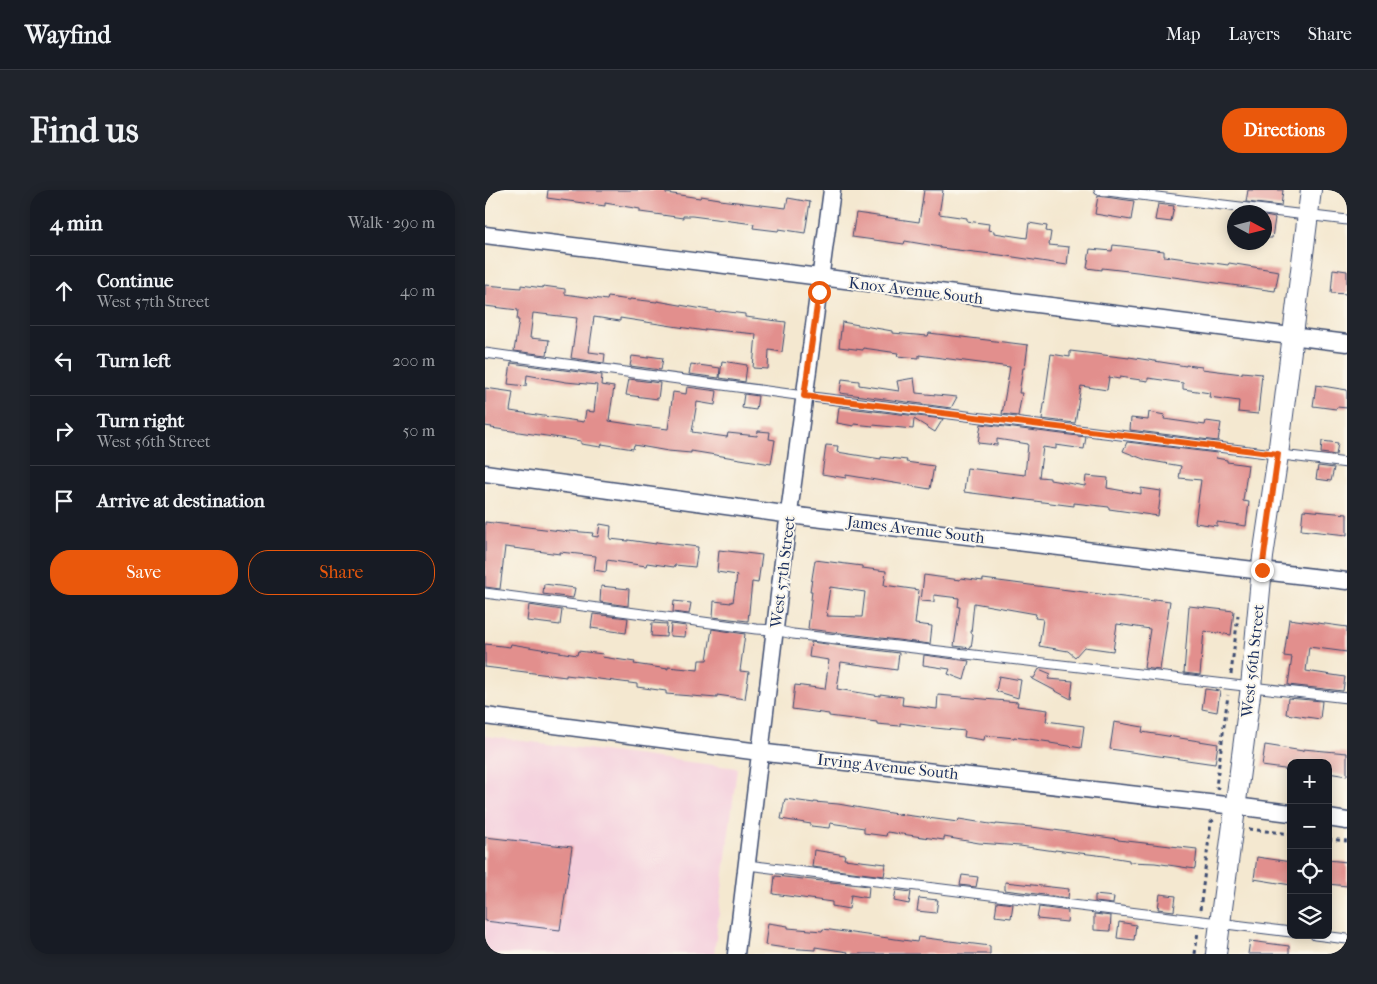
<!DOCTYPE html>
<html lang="en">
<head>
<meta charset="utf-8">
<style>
	:root { --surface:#171b24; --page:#20242c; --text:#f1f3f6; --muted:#9ea1a6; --line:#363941; --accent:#ea580c }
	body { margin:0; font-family:"IM FELL French Canon",serif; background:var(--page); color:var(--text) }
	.controls { position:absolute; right:15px; bottom:15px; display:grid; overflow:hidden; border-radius:10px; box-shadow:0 2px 12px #0003 }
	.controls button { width:45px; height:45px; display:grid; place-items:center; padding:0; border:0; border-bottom:1px solid var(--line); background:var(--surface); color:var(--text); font:25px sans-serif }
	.compass { position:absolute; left:742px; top:15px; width:45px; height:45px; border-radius:50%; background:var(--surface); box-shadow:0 2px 12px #0003; rotate:97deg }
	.stop { position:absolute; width:15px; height:15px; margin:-11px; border:4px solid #ea580c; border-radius:50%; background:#fff }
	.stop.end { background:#ea580c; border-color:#fff; box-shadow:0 1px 5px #0008 }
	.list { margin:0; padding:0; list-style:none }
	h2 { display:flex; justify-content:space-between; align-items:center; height:65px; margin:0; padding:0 20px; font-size:21px }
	h2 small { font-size:16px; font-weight:400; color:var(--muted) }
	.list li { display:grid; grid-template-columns:32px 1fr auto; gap:15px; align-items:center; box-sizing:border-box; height:70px; padding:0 20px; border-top:1px solid var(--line) }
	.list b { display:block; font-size:19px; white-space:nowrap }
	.list p { margin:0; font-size:16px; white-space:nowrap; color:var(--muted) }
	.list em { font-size:16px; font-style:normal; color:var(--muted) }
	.actions { display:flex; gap:10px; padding:15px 20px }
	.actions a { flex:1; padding:11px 0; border:1px solid var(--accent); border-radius:20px; text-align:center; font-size:18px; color:var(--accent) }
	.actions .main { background:var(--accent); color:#fff }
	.icon { flex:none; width:28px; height:28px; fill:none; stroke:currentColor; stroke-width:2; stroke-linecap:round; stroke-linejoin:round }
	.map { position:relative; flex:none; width:862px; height:764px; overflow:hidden; border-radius:20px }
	header { display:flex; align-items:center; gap:30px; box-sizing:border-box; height:70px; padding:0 25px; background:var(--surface); border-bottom:1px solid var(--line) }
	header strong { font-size:24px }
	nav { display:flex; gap:28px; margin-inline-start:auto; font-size:18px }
	.intro { display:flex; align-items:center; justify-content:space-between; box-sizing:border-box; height:120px; padding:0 30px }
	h1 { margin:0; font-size:35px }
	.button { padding:12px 22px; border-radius:20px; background:var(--accent); color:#fff; font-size:18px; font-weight:700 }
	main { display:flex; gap:30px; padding:0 30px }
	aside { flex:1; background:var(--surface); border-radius:20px; box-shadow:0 2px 12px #0003 }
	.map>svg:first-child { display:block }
</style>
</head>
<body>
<header>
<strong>Wayfind</strong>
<nav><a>Map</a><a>Layers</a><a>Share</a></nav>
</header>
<div class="intro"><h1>Find us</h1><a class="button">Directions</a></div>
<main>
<aside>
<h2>4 min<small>Walk · 290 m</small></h2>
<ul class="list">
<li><svg class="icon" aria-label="ahead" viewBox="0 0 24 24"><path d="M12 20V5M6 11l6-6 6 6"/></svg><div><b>Continue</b><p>West 57th Street</p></div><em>40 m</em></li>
<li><svg class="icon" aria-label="left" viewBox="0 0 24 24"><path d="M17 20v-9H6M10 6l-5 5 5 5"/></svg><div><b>Turn left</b></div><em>200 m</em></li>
<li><svg class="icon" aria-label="right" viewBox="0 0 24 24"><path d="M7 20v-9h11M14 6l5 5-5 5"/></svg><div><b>Turn right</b><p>West 56th Street</p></div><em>50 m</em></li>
<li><svg class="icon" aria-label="arrive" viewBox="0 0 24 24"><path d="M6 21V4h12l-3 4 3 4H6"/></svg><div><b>Arrive at destination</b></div></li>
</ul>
<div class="actions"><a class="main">Save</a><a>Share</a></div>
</aside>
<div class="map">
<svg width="862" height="764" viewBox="0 0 862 764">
	<rect width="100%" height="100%" fill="#fbf7ec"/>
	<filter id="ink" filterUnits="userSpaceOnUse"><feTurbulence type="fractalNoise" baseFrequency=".02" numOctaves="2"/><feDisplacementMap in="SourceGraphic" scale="10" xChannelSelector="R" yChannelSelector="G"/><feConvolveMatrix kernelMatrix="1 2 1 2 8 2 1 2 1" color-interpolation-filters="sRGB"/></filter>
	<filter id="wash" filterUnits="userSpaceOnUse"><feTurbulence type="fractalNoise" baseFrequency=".0096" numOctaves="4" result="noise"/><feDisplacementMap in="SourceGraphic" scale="20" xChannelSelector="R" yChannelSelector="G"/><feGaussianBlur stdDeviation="1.12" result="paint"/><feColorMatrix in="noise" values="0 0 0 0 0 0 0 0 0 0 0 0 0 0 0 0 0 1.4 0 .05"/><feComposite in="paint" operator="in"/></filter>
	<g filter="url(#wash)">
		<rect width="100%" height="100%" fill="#f4e8d0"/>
		<!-- built -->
		<path fill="#f4cfdd" d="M0 546 252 578 229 764H0Z"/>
		<g id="blocks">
			<!-- building -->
			<path fill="#e28f8d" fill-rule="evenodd" d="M63 0H181V3L215 8 216 6 235 9V10L301 18 303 8 325 12 320 43 294 39 293 41 268 38 269 34 207 26H198V28L177 25 155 22V19L120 13V16L62 8Z
				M439 0H458L454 24 482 28V31L504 34 503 40 509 41V43L542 48 544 33 562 36 561 41 566 42 564 55 584 57 582 75 515 65 455 58V57L420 51 419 54 367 47 371 23 434 32Z
				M763 0H798L796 16 761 12Z
				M613 6 649 11 646 30 610 24Z
				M673 14 689 16 686 32 670 30Z
				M780 26 790 28 787 48H780Z
				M628 55 679 61V66L743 75 744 73 794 81 790 101 652 82 617 78V80L602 78 605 59 627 61Z
				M848 79 862 81V104L846 103Z
				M0 95 36 98V95L58 98V96L80 99V104L122 110 123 107 145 110V109L172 112V111L235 122 236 121 260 124V127L301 132 297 162 284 160 283 179 268 178 271 144 220 139V141L135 128V131L109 127 104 162 120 164 119 173 86 168 92 128 48 123 45 148 64 150 62 165 29 161 34 130H32L33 120 0 116Z
				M357 132 407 141V143L443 146 444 143 543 155 540 178H538L534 203H537L533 226 517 224 525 177 434 165V168L412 166 413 163 378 158V160L354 157Z
				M585 161 644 168V167L701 176V175L717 177V179L757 184V182L777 184 773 224 753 222 754 211 724 207 725 203 698 199V193L663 188V191L635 187 634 189 624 187 622 200 596 196 590 233 557 229 566 164 585 167Z
				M147 166 163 168V166L178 168 176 180 145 176Z
				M237 171 262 175 260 192 235 188Z
				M26 173 117 185 116 195 129 197 124 231 157 236 183 239 188 202 201 204 202 197 232 201 230 215 212 212 207 242 242 247 243 243 272 246 273 241 285 242 284 249 290 250 286 274 206 261V263L183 261 149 255 148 259 117 254 116 257 96 254V251L6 238 7 237 0 236V198L28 202 25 221 99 232 101 221 109 222 112 195 81 192 42 185 41 196 23 194Z
				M206 174 235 178 234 188 204 184Z
				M429 188 431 203 472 207 466 218 355 203 357 189 374 191V195L414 201 412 191Z
				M144 189 175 193 173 209 141 205Z
				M831 195 862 200V218L852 217 851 219 828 216Z
				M259 204 273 206 271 220 257 218Z
				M354 217 458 229 450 242 429 229 428 239 388 235V236L369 234V236L352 233Z
				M664 222 680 225 679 229 720 235 721 231 736 233 733 251 645 240 646 228 663 230Z
				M496 234 601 247 599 259 571 255V259L558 257 554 287 565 288V290L600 296 601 286 623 288 622 298 656 304V298L676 301 673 326 624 319V317L589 313V316L479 302 482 278 540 285 543 254 512 249V255L493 253Z
				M837 251 853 253 851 265 836 263Z
				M642 252 732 263 731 268 742 270V272L763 275 758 311 764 312 761 336 732 332V336L710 333 716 290 694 288 696 276 661 270 638 261Z
				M341 255 353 256 352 262 396 269V267L422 270 421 272 449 276 445 299 361 285V288L337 284Z
				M833 276 849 278 846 291 831 289Z
				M818 320 862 324V345L816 340Z
				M0 332 85 342V341L108 343 107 346 113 347 115 334 126 336 125 349 143 351V350L171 354V352L213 357 210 377 190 375 189 377 162 373 161 376 122 370 121 382 109 380 111 366 75 362V364L20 357 15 399 0 397Z
				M234 360 277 365 273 393 267 392 263 431 228 427 229 411 246 413V411L248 412 252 385 232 382Z
				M330 370 377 376V378L401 381 399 395 434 400 430 434 447 436 445 454 323 439 327 401H325ZM345 397 380 402 377 427 342 426 343 424 341 423Z
				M439 385 475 390 476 388 498 391V389L669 411V409L685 411 675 480 659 478 665 439 632 434 628 461 599 457 590 467 583 461 554 456 558 429 550 428 551 424 489 413 486 443 488 444 486 458 469 456 475 417H473L474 408 449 405V412L436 411Z
				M59 394 90 398 88 408 58 404Z
				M116 396 144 399 143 416 115 412Z
				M189 411 206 413 204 424 188 422Z
				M44 415 77 420 75 435 42 431Z
				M704 416 749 421 746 445 719 441 715 485 699 483Z
				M108 424 143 428 141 443 106 438Z
				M804 429 862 437V462L824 457 821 481 860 487 858 501 803 495 807 467 799 466Z
				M167 433 182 434 181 447 166 446Z
				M186 434 201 436 200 447 185 446Z
				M227 439 260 444 255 481 264 482 260 509 232 505V508L181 504V501L152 497V494L122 490 81 485V487L0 477V454L25 457 26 454 92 465 93 461 118 464 117 467 150 472 149 474 183 479V477L213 480 214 470H222Z
				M326 452 414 463 412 480 356 472 352 499 395 506V504L418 507 417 515 452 519 453 505 533 512 532 516 563 520 561 531 599 536 596 558 565 553V552L529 547V548L500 545 499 550 479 547 480 541 450 538 415 533V536L392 534V532L344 526V524L307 519 310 495 340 499 344 470 324 467Z
				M439 465 484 471 479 490 463 484 465 479 438 475Z
				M554 479 566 484 563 489 588 491 586 509 546 488H549Z
				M514 486 536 490 533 508 511 501Z
				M720 499 735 501 732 522 717 519Z
				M803 508 837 511 835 529 801 524Z
				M629 532 658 537 657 542 733 554 730 574 625 559Z
				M780 555 818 561V559L862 563V586L843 583V573H806V580L777 576Z
				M300 609 329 613V612L353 614 405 623 473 632 474 629 511 635V634L547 637 633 649V650L712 659 710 679 670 673 644 672V670L620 666 570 660V661L535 656 494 653 459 647V650L402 642 401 646 379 643V638L345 633 344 638 326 636V634L296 629Z
				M0 647 87 657 75 740 0 731Z
				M329 660 360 665 359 669 401 674 399 686 327 677Z
				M772 667 806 672V695L769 689Z
				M843 670 862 672V696L843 694Z
				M477 685 493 687 491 697 475 695Z
				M290 686 384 696 383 708 366 705 364 719 347 716V712L288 704Z
				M520 692 584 699 583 708 520 700Z
				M411 700 426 702 424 714 409 711Z
				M675 704 691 706 689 721 673 719Z
				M610 705 629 707 628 714 610 712Z
				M434 708 453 710 451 723 432 721Z
				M512 712 528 714 526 728 510 726Z
				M554 717 583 721 582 732 552 729Z
				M609 724 626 726 625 741 609 740Z
				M634 732 651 735 649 750 632 748Z
				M283 733 303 736V738L337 741 338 739 432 752 433 747 505 756V764H362L363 762 330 757V760L300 758 280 755Z
				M765 751 804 756V764H763Z"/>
		</g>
	</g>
	<g filter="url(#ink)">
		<use href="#blocks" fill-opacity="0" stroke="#3c4b6f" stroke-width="1"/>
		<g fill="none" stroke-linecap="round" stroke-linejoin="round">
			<!-- service casing -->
			<g stroke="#3c4b6f" stroke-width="11">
				<path id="service" d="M614 0 862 30
					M0 163 319 206 862 273
					M0 403 271 439 290 440 308 444 862 508
					M262 675 806 742
					M830 745 862 749"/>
			</g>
			<!-- minor casing -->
			<g stroke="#3c4b6f" stroke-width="19">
				<path id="minor" d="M0 45 862 153
					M0 283 321 327 862 391
					M0 526 290 564 750 616 806 623
					M843 628 862 631
					M251 764 302 338 347 0"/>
			</g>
			<!-- tertiary casing -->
			<g stroke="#3c4b6f" stroke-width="22">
				<path id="tertiary" d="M731 764 766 497 778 367 793 265 826 0"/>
			</g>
			<!-- path -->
			<path stroke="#3c4b6f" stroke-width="3" stroke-dasharray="4 4" stroke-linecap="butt" d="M746 484 753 425
				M734 599 731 597 743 505
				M764 639 806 644
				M843 649 862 651
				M715 720 726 632 730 629
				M710 764 713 741"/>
			<!-- service -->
			<use href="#service" stroke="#fff" stroke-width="9"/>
			<!-- minor -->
			<use href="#minor" stroke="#fff" stroke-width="16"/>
			<!-- tertiary -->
			<use href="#tertiary" stroke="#fff" stroke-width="20"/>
		</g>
	</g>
	<g fill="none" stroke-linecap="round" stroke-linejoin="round" filter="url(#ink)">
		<!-- route -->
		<path stroke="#ea580c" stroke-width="6" d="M334 102 319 206 793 264 777 380"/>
	</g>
	<g text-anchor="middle" stroke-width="4" stroke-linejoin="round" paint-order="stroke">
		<!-- street labels -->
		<g font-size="16" fill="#1b2f5e" stroke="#fbf7ec">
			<text transform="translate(431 100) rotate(7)" y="6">Knox Avenue South</text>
			<text transform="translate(431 339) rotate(7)" y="6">James Avenue South</text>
			<text transform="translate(297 382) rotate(-83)" y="6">West 57th Street</text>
			<text transform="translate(767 471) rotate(-84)" y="6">West 56th Street</text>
			<text transform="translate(403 576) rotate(6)" y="6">Irving Avenue South</text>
		</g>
	</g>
</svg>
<div class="controls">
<button>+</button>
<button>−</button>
<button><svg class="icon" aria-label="locate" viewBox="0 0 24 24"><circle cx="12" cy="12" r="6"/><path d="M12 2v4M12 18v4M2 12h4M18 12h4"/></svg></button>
<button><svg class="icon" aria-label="layers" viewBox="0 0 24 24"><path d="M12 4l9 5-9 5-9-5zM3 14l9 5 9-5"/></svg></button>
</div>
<svg class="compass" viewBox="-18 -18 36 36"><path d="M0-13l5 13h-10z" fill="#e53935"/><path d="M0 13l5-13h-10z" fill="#9ea1a6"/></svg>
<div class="stop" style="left:334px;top:102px"></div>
<div class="stop end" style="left:777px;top:380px"></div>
</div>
</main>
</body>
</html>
